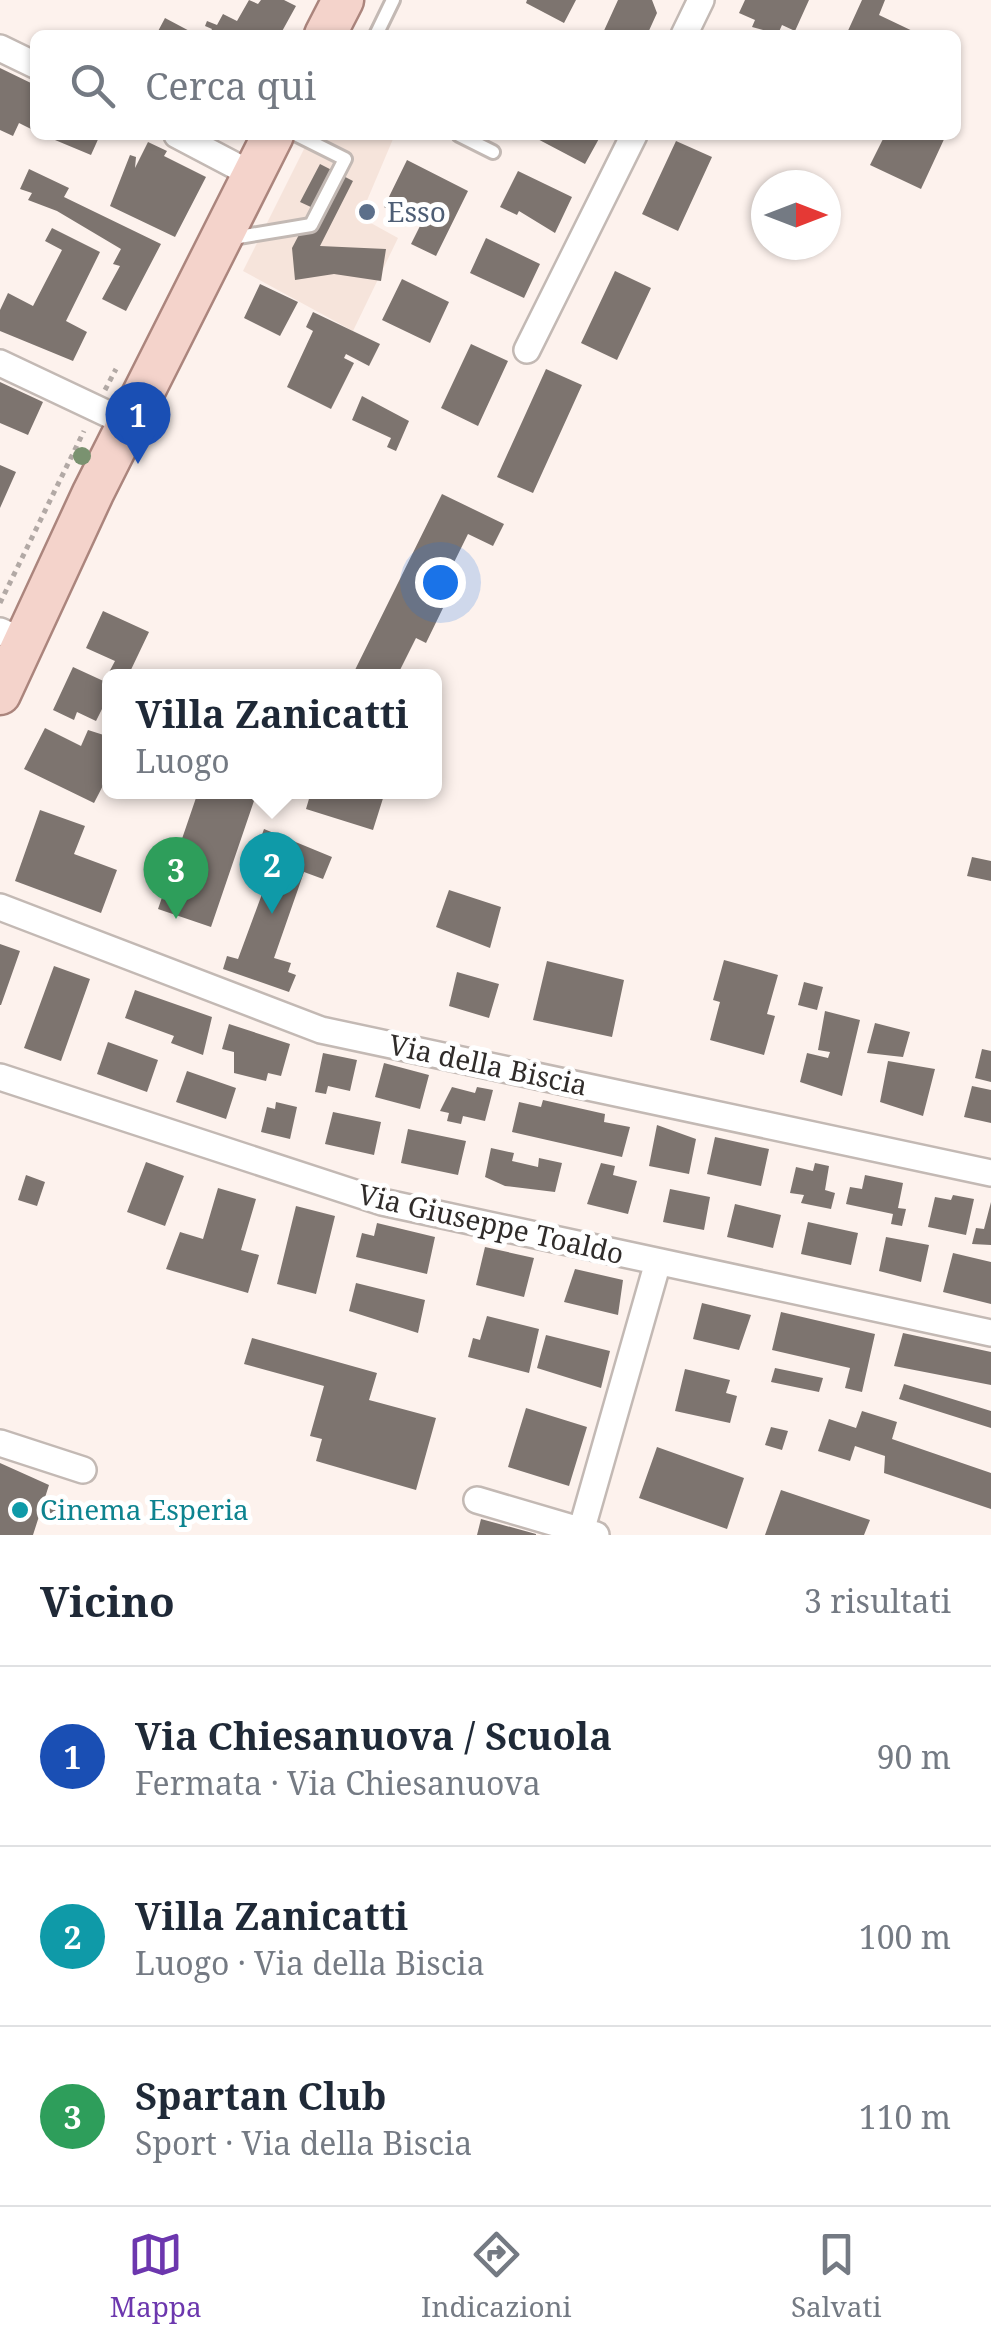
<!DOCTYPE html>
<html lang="it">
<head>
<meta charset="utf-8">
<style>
	:root { --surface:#fff; --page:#f6f6f7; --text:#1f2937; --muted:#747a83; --line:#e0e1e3; --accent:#6c37ae }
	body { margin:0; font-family:"Noto Serif",serif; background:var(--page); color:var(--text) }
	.compass { position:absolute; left:751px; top:170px; width:90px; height:90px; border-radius:50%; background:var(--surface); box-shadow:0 2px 8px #0004; rotate:90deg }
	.you { position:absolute; left:440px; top:582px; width:35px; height:35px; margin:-25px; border:8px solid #fff; border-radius:50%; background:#1a73e8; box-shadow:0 0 0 15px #1a73e833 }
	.badge { display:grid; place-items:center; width:65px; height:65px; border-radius:50%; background:var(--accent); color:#fff; font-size:32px; font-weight:700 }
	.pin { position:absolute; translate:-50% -82px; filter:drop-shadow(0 2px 5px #0008) }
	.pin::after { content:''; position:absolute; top:52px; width:35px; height:30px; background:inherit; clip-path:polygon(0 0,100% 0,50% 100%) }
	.popup { position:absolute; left:102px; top:669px; width:340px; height:130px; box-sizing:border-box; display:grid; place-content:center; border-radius:15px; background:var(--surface); filter:drop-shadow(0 2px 8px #0005); font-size:32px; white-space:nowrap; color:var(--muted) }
	.popup b { font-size:38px; color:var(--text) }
	.popup::after { content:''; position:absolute; left:50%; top:100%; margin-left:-20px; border:20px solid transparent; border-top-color:var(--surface) }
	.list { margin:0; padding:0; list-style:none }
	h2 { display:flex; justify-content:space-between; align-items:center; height:130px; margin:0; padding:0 40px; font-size:42px }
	h2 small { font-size:32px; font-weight:400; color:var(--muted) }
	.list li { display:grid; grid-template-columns:65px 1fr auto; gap:30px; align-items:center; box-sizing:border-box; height:180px; padding:0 40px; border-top:2px solid var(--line) }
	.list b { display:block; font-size:38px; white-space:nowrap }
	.list p { margin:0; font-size:32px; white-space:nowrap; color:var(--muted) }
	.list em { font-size:32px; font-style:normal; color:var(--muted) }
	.icon { flex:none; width:55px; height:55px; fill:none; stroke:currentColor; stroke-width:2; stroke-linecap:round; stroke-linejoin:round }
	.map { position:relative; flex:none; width:991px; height:1535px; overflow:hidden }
	.search { position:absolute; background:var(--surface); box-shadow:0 2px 8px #0004; left:30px; right:30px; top:30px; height:110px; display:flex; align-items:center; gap:25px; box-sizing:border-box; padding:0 35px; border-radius:15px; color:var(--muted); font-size:38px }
	.sheet { height:670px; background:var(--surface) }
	nav { display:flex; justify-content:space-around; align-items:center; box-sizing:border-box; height:140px; border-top:2px solid var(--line); background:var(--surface); font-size:28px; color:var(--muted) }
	nav a { display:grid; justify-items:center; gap:5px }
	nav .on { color:var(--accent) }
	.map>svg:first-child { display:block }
</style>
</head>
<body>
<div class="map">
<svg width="991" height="1535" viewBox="0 0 991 1535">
	<rect width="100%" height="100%" fill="#fdf2ed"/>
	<!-- built -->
	<path fill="#f6e4db" d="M311 135H384L393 139 360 217 398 238 353 331 243 271Z"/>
	<!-- building -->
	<path fill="#7d746f" d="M249 0 258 4 261 0H284L296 6 280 35H209L212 29 205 26 207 21 217 25 223 14 237 21Z
		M527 0H576L564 23 526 3Z
		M618 0H652L657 13 647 35H602Z
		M745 0H809L795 31 782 25 778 34 752 27 755 20 739 13Z
		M862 0H885L879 15 921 35H846Z
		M165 18 197 35H156Z
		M0 68 35 85V131L19 123 13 136 0 130Z
		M43 135H100L91 155Z
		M530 135H601L585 164Z
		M885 135H946L921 189 870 165Z
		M676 141 712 157 678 231 642 214Z
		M148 142 167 151 164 156 206 177 175 237 110 206 130 155 136 157 135 168Z
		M407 160 468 191 436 256 411 244 420 226 384 207Z
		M320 164 353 181 320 246 386 249 381 281 334 274 295 280 292 248 313 208 300 202Z
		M29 169 69 188 64 197 161 244 126 311 102 299 120 266 113 264 121 249 57 211 28 200 32 193 20 189Z
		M518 171 572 197 555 233 519 211 517 215 500 207Z
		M52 228 100 252 66 321 87 332 73 361 0 331V310L8 293 33 306 62 250 45 241Z
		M486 238 540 264 524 298 470 273Z
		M615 271 651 288 617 360 581 343Z
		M402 279 449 302 430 343 382 320Z
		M260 284 298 302 280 336 244 318Z
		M313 312 380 344 369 366 346 354 344 358 354 363 331 409 287 387 313 331 306 327Z
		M471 344 508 361 478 426 441 408Z
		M546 369 582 385 533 493 497 477Z
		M0 382 43 402 28 435 0 423Z
		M362 396 409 421 396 451 387 447 391 438 352 420Z
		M0 465 16 472 0 508Z
		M442 494 504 524 493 546 468 534 434 603 443 608 426 643 416 638 397 676H352Z
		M103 611 149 632 128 676H107L115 661 86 648Z
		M73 667 110 684V712L102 709 96 721 77 712 74 720 53 710Z
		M45 728 81 746 88 730 110 737V772L94 803 24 769Z
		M198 792H257L211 927 158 909Z
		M311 792H385L373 830 306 809Z
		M40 810 85 826 74 854 117 870 101 913 15 881Z
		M264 829 332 857 323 879 304 872 274 958 291 963 288 972 296 975 289 992 223 969 227 956 238 959 272 867 253 860Z
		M972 857 991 861V881L967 876Z
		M449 890 501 907 490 948 436 927Z
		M0 944 20 951 1 1005H0Z
		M724 960 778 975 767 1014 775 1016 764 1055 710 1040 720 1002 713 1000Z
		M547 961 624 980 612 1037 533 1020Z
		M54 966 90 979 61 1061 24 1048Z
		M457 972 499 984 489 1018 449 1006Z
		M804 982 823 987 817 1010 798 1005Z
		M135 990 212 1017 203 1055 171 1043 174 1036 125 1018Z
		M825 1011 860 1020 842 1096 800 1082 807 1053 828 1058 830 1052 818 1050Z
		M875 1023 910 1032 903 1057 867 1053Z
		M229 1024 290 1044 281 1076 268 1073 266 1081 234 1073V1052L222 1049Z
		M108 1042 158 1060 147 1092 97 1074Z
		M982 1049 991 1051V1082L975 1078Z
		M323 1053 357 1060 350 1091 328 1086 326 1094 315 1092Z
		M888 1061 935 1069 923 1116 880 1102Z
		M384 1063 429 1075 420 1109 375 1097Z
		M187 1071 236 1088 226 1119 176 1102Z
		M972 1086 991 1090V1123L964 1117Z
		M452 1087 475 1093 477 1087 493 1090 485 1121 463 1116 461 1124 447 1121 449 1113 440 1111Z
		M543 1100 605 1114 604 1122 630 1127 622 1157 512 1132 519 1102 541 1107Z
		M276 1102 297 1107 290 1139 261 1132 267 1107 275 1109Z
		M333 1112 381 1122 374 1155 325 1144Z
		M657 1125 696 1139 689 1174 649 1166Z
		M408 1129 466 1141 458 1175 401 1163Z
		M715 1137 769 1149 761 1186 707 1174Z
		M491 1148 514 1153 512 1161 538 1167 539 1158 562 1163 555 1192 505 1186 485 1177Z
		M146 1162 184 1176 165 1226 127 1212Z
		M601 1163 615 1166 613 1175 637 1181 628 1214 587 1204Z
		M815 1163 829 1166 825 1190 835 1193 831 1209 801 1203 804 1195 790 1193 796 1167 813 1171Z
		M26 1175 45 1182 37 1206 18 1200Z
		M865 1175 903 1183 898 1208 906 1209 902 1226 891 1224 893 1214 846 1204 850 1187 862 1189Z
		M218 1188 256 1199 241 1250 259 1255 248 1293 166 1269 180 1232 203 1239Z
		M670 1189 710 1197 704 1230 663 1222Z
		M953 1195 974 1199 966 1235 928 1227 935 1197 951 1200Z
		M991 1202V1245L972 1244 976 1228 984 1229Z
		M735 1204 781 1215 773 1248 727 1237Z
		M296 1206 335 1216 316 1294 277 1284Z
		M808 1222 858 1233 851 1265 801 1254Z
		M377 1223 435 1237 427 1274 356 1257 362 1233 374 1236Z
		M886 1237 929 1245 921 1282 879 1271Z
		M485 1247 534 1258 524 1297 476 1285Z
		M953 1253 991 1262V1304L943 1292Z
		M575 1269 623 1280 618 1315 564 1302Z
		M356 1283 425 1300 418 1333 349 1311Z
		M702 1303 751 1315 739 1350 693 1339Z
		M781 1312 875 1334 862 1392 845 1388 850 1368 772 1350Z
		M487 1316 539 1329 529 1373 468 1357 473 1338 480 1340Z
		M903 1333 991 1352V1385L894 1366Z
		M546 1335 610 1351 601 1388 537 1368Z
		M252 1338 377 1373 369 1400 436 1418 416 1490 316 1461 322 1439 310 1436 324 1386 244 1364Z
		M775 1368 823 1378 819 1392 771 1382Z
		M685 1369 730 1380 726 1393 737 1396 730 1423 675 1411Z
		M904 1384 991 1411V1428L899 1399Z
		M526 1408 587 1427 569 1486 508 1467Z
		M862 1411 897 1422 892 1439 991 1473V1509L884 1473 885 1456 855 1446 850 1461 818 1451 829 1419 856 1428Z
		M771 1427 788 1431 782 1450 765 1445Z
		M657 1447 744 1478 727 1529 639 1498Z
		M0 1463 49 1485 33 1535H0Z
		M781 1490 870 1520 864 1535H765Z
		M50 1502 69 1506 62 1525 45 1521Z
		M481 1519 536 1534V1535H477Z"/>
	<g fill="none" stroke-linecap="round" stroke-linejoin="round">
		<!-- service casing -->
		<g stroke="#c3b9b4" stroke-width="18">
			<path id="service" d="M376 35 393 0
				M459 135 493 152
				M227 239 311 225 345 159 297 135"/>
		</g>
		<!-- minor casing -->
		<g stroke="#c3b9b4" stroke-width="30">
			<path id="minor" d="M684 35 701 0
				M0 48 35 65
				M177 135 253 175
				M527 350 634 135
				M0 363 127 423
				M0 631 23 641
				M0 907 321 1030 991 1173
				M0 1077 382 1202 991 1333
				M0 1443 83 1470
				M477 1500 596 1535
				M580 1535 658 1262"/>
		</g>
		<!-- primary casing -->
		<g stroke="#ab857d" stroke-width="45">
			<path id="primary" d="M325 35 343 0
				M0 694 93 493 273 135"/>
		</g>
		<!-- path -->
		<path stroke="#b2a9a5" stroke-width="5" stroke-dasharray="5 5" stroke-linecap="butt" d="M105 390 116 369
			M0 603 84 431"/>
		<!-- service -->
		<use href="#service" stroke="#fff" stroke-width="12"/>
		<!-- minor -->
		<use href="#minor" stroke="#fff" stroke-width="25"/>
		<!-- primary -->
		<use href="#primary" stroke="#f4d3cb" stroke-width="40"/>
	</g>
	<!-- trees -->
	<circle fill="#7a9270" cx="82" cy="456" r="9"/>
	<!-- markers -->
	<circle fill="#5c6f8a" stroke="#fff" stroke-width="4" cx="367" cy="212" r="10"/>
	<circle fill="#0f9aa8" stroke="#fff" stroke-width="4" cx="20" cy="1510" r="10"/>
	<g text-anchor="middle" stroke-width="10" stroke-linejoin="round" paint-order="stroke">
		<!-- service labels -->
		<g font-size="28" fill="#4e5e75" stroke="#fff" text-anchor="start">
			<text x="387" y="222">Esso</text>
		</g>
		<!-- street labels -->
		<g font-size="28" fill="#302c2a" stroke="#fff">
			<text transform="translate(488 1065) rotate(12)" y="10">Via della Biscia</text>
			<text transform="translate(491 1224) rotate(13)" y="10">Via Giuseppe Toaldo</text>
		</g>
		<!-- culture labels -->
		<g font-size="28" fill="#0d838f" stroke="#fff" text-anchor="start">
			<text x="40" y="1520">Cinema Esperia</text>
		</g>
	</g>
</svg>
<svg class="compass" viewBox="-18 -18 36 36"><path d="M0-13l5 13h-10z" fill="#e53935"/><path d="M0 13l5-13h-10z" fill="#747a83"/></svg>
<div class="you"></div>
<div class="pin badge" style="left:138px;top:464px;background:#1a4fb4">1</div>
<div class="pin badge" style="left:272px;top:914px;background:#0f9aa8">2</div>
<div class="popup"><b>Villa Zanicatti</b>Luogo</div>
<div class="pin badge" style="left:176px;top:919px;background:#2e9e5b">3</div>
<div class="search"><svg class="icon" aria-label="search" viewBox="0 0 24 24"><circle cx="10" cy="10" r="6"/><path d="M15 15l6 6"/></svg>Cerca qui</div>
</div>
<section class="sheet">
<h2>Vicino<small>3 risultati</small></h2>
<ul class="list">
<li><span class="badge" style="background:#1a4fb4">1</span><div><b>Via Chiesanuova / Scuola</b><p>Fermata · Via Chiesanuova</p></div><em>90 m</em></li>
<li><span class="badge" style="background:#0f9aa8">2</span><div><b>Villa Zanicatti</b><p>Luogo · Via della Biscia</p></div><em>100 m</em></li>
<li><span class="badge" style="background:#2e9e5b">3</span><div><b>Spartan Club</b><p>Sport · Via della Biscia</p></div><em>110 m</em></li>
</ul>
</section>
<nav>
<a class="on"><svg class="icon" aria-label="map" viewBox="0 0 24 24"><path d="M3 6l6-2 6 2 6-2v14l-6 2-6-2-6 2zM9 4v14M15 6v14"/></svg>Mappa</a>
<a><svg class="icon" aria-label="directions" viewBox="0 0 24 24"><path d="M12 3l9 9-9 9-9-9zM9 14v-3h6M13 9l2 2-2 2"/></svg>Indicazioni</a>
<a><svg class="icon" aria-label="saved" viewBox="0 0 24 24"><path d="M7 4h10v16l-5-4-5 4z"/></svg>Salvati</a>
</nav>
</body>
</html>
